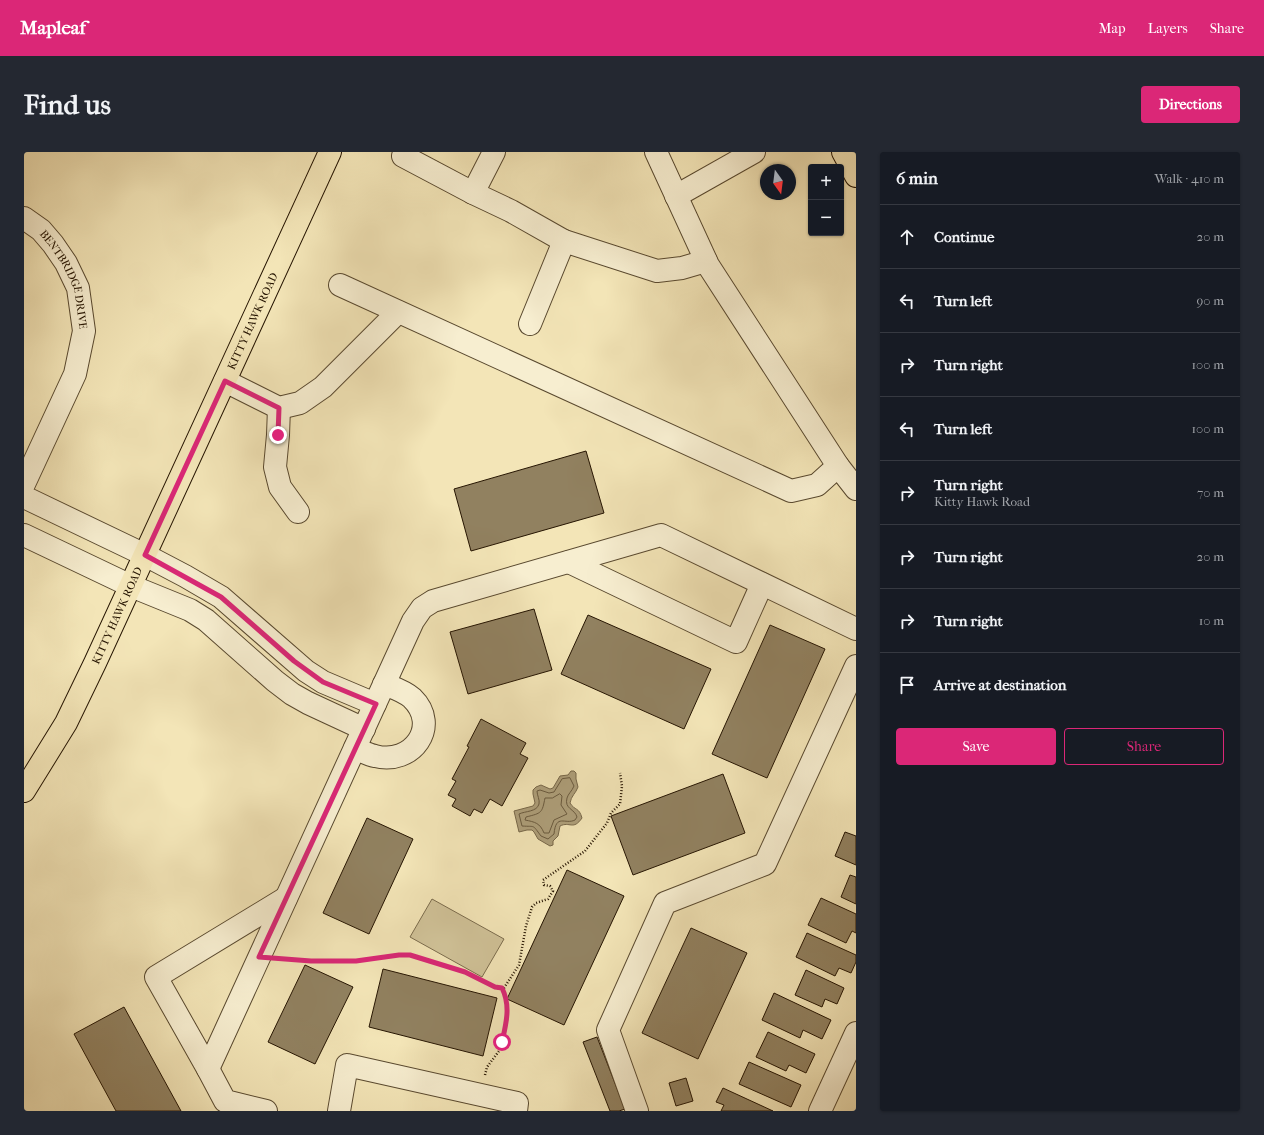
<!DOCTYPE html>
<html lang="en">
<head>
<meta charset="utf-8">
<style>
	:root { --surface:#171b24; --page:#242831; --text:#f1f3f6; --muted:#9ea1a6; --line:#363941; --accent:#db2777 }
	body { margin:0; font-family:"IM FELL French Canon",serif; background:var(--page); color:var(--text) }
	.controls { position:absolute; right:12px; top:12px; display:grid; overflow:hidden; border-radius:4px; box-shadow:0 1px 3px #0004 }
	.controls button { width:36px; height:36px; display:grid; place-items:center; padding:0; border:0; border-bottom:1px solid var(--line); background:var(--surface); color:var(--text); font:20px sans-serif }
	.compass { position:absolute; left:736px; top:12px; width:36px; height:36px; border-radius:50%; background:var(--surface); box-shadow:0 1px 3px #0004; rotate:166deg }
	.stop { position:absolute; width:12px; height:12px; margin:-9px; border:3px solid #db2777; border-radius:50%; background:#fff }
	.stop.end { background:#db2777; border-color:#fff; box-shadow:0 1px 4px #0008 }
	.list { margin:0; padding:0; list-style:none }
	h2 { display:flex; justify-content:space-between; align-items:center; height:52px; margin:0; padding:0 16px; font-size:17px }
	h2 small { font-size:13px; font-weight:400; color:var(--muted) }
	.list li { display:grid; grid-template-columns:26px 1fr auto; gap:12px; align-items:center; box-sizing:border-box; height:64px; padding:0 16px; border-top:1px solid var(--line) }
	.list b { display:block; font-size:15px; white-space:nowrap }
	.list p { margin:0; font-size:13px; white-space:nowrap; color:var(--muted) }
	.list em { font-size:13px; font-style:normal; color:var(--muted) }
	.actions { display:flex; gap:8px; padding:12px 16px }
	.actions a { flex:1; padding:9px 0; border:1px solid var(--accent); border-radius:4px; text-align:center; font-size:14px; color:var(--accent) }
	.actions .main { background:var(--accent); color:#fff }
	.icon { flex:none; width:22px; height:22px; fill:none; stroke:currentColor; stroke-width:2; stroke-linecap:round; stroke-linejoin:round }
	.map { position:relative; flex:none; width:832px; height:959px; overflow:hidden; border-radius:4px }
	header { display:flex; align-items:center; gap:24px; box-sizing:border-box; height:56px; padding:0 20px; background:var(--accent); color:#fff }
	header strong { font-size:19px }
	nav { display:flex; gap:22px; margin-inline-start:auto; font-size:14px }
	.intro { display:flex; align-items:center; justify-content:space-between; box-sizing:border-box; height:96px; padding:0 24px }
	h1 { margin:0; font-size:28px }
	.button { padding:10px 18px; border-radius:4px; background:var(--accent); color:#fff; font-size:14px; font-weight:700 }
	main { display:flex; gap:24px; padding:0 24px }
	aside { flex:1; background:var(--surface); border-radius:4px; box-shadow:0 1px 3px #0004 }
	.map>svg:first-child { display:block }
</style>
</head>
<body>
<header>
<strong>Mapleaf</strong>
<nav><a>Map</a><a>Layers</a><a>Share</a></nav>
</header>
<div class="intro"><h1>Find us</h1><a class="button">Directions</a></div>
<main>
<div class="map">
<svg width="832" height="959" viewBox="0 0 832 959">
	<rect width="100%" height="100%" fill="#f3e5b7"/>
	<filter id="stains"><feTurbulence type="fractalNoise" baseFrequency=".005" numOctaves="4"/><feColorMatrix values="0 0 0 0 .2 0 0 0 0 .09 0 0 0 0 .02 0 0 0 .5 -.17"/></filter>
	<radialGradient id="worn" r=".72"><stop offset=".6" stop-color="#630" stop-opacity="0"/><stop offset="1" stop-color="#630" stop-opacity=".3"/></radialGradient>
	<!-- green -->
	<path fill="#d0c298" stroke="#7b6c4d" d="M408 747 480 787 458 825 386 785Z"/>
	<!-- water -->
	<path fill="#ad9e79" stroke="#776749" d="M547 619H550L552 621V627L554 635C552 641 547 644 546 651 551 659 555 655 558 666 549 679 546 669 536 674L534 684 529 689V693L526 694 514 687 510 680 508 678H503L495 680 490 659 509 654 511 651 509 642V638L512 635 517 633 526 637 529 636 536 624 544 623Z"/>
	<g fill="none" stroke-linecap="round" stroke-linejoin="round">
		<!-- shore -->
		<path stroke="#6a5a3e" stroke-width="1" d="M546 626 550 634C548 639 544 642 543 646 540 657 551 657 553 665L551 668C541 673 532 661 530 682L524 687 517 684C508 672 512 675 498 674L495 662C501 659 513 660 515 652 516 648 513 643 513 639L516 638 525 641 530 640 538 627Z
			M536 642 538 644 537 653 543 662 530 668 525 681H520C516 671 511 670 501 668L502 665C518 661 518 661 521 646H528Z"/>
	</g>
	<!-- building -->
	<path fill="#918160" stroke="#261502" d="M562 299 580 361 447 399 430 337Z
		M510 457 528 518 444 542 426 480Z
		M564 463 687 517 660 577 537 522Z
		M746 473 801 497 743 626 688 602Z
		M457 567 502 591 496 602 504 606 478 654 466 647 458 661 450 657 446 664 428 654 432 647 424 643 432 629 428 627 445 595 443 594Z
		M699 622 721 681 609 723 587 664Z
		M343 666 389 687 345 782 299 761Z
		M821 680 832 684V713L811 704Z
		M543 718 600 744 540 873 483 847Z
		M826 723 832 725V752L817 745Z
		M797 746 832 762V781L828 779 822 791 784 773Z
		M667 776 723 801 674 907 618 881Z
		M783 781 832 803V810L827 821 815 816 811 824 772 805Z
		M281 813 329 835 291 912 244 890Z
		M359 817 473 846 459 904 345 875Z
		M782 818 820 836 813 852 801 847 798 855 771 843Z
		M750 841 807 868 798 887 779 878 776 886 738 868Z
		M100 855 157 959H92L50 882Z
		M744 880 791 902 782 921 765 913 762 919 732 905Z
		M573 885 601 957 595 959H586L559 890Z
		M725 910 777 933 767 955 715 932Z
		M662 926 669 949 652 954 645 931Z
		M699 936 749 959H697L700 953 692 950Z"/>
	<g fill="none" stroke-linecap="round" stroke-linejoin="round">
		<!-- minor casing -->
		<g stroke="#59492f" stroke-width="24">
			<g id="minor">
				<path d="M470 0 449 41 487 59 540 89 506 172"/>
				<path d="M379 4 449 41"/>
				<path d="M652 44 730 0"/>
				<path id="s1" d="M0 66 17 78 29 92 42 111 54 136 60 179 51 222 0 332"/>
				<path d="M540 89 633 119 658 116 682 109"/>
				<path d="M316 133 767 339 793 333 814 314 684 113 632 0"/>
				<path d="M201 229 255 256 276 251 299 235 374 160"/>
				<path d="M255 256 254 283 251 315 256 335 274 360"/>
				<path d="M814 314 832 337"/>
				<path d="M0 345 121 403 161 424 197 445 282 519 299 530 351 552"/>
				<path d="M0 383 107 434 166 458 182 468 251 529 268 542 284 551 340 577"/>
				<path d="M545 410 712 490 738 432"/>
				<path d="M331 596C338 599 344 603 351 604 388 614 417 574 388 546 380 539 370 536 360 532"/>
				<path d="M184 917 389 469 398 456 409 449 637 383 832 477"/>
				<path d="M242 959 201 949 184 917 132 825 262 746"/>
				<path d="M315 959 323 913 493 951 492 959"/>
				<path d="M613 959 584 878 641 751 741 712 832 514"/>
				<path d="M796 959 832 881"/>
			</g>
		</g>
		<!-- major casing -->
		<g stroke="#261502" stroke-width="24">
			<g id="major">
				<path d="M819 0 832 24"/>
				<path id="s2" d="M0 639 42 571 71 511 306 0"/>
			</g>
		</g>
		<!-- path -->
		<path stroke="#261502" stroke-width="2.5" stroke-dasharray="1 2" stroke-linecap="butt" d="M256 807 287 809H332L375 803H386L441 820 475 837 480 836 495 813 502 774 508 755 512 751 524 747 529 739 526 734 520 733 519 728 561 699 583 671 587 661 596 652 598 634 596 621
			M461 923 463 915 475 899 484 864 481 842 478 836"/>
		<!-- minor -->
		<use href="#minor" stroke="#f7eed0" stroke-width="22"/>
		<!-- major -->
		<use href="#major" stroke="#f3e5b7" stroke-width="22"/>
	</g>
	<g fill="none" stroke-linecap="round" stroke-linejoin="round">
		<!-- route -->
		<path stroke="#db2777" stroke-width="5" d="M254 283 255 256 201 229 121 403 197 445 270 509 299 530 352 552 235 805 287 809H332L375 803H386L441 820 471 835 478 836C487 854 482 872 478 890"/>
	</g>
	<g text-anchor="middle" stroke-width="4" stroke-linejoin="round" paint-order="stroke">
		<!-- street labels -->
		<g font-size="11" fill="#261502" stroke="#f7eed0">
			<text dy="4" stroke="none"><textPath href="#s1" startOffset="77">BENTBRIDGE DRIVE</textPath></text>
			<text dy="4" stroke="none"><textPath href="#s2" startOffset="523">KITTY HAWK ROAD</textPath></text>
			<text dy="4" stroke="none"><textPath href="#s2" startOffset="199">KITTY HAWK ROAD</textPath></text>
		</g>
	</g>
	<rect width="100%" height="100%" filter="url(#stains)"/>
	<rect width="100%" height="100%" fill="url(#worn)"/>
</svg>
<div class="controls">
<button>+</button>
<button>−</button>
</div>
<svg class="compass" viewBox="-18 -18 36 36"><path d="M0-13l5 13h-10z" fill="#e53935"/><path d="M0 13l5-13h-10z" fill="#9ea1a6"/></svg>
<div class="stop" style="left:478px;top:890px"></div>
<div class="stop end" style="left:254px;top:283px"></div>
</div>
<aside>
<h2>6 min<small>Walk · 410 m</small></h2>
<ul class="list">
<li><svg class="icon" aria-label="ahead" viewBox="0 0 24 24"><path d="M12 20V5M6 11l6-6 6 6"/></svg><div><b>Continue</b></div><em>20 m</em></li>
<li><svg class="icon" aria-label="left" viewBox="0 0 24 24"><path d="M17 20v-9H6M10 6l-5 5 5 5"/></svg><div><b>Turn left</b></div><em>90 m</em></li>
<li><svg class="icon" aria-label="right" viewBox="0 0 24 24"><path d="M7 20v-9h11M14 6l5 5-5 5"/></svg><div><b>Turn right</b></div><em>100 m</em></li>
<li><svg class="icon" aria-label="left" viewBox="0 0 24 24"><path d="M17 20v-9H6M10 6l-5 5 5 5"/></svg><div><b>Turn left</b></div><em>100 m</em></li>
<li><svg class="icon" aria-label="right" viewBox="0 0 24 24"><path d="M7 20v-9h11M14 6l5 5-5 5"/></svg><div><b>Turn right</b><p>Kitty Hawk Road</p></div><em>70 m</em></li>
<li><svg class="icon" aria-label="right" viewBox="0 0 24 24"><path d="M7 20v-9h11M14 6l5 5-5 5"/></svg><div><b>Turn right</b></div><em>20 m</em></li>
<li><svg class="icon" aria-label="right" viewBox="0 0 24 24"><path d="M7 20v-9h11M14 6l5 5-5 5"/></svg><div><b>Turn right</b></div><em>10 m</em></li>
<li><svg class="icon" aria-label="arrive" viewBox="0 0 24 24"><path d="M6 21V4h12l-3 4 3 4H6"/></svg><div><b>Arrive at destination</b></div></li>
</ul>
<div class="actions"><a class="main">Save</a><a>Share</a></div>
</aside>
</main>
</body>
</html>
